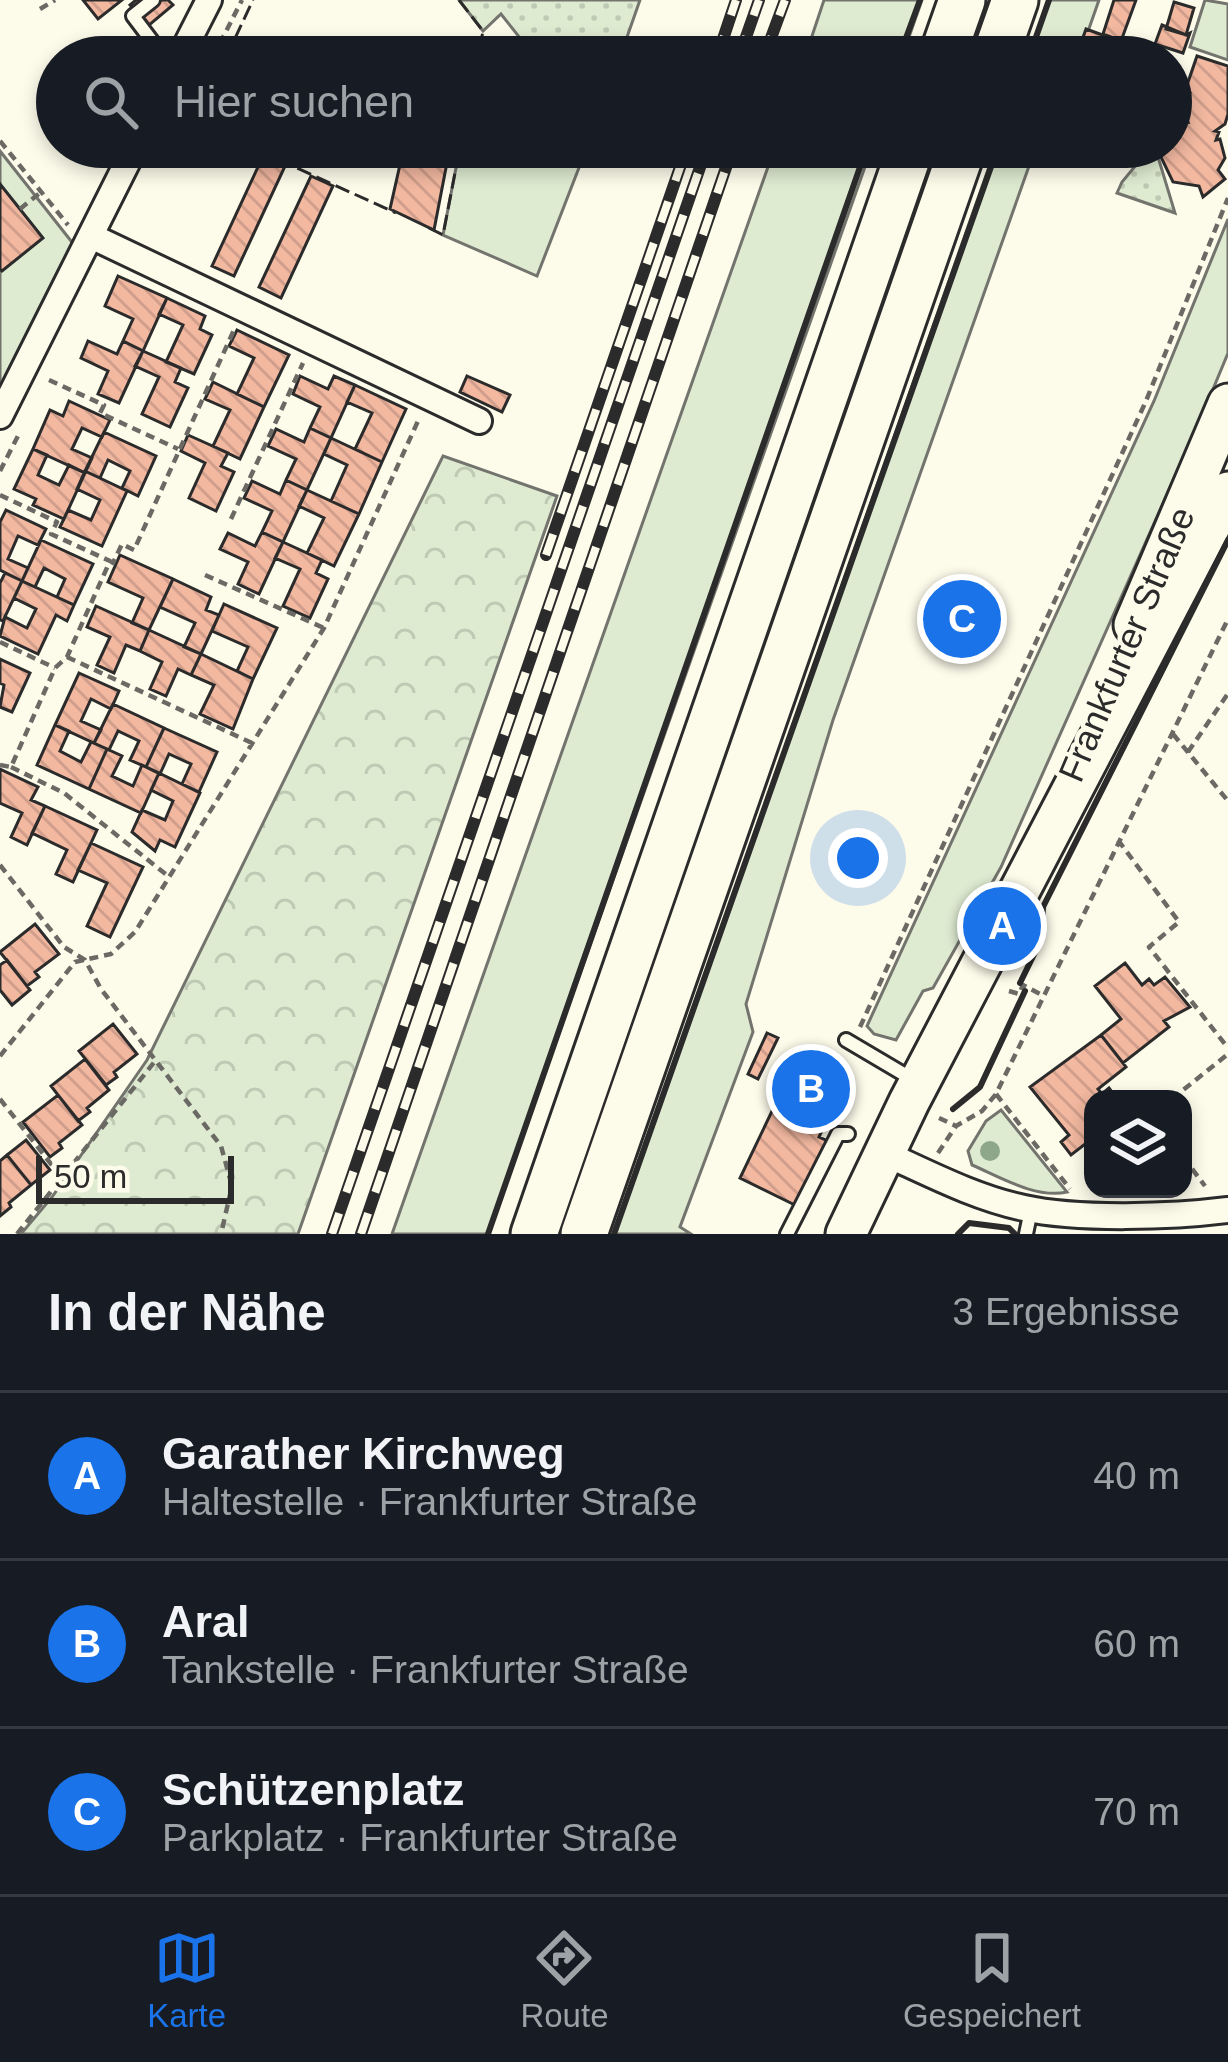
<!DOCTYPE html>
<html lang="de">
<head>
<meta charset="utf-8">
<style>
	:root { --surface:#171b24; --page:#20242c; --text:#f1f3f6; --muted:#9ea1a6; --line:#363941; --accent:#1a73e8 }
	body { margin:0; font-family:Helvetica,sans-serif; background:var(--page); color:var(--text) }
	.controls { position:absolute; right:36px; bottom:36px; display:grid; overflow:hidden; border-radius:24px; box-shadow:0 6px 18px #0003 }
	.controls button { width:108px; height:108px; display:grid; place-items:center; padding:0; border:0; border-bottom:3px solid var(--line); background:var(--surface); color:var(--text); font:60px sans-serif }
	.scale { position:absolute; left:36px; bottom:30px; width:198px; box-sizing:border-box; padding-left:12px; border:6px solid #2b2b2b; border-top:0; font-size:33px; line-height:42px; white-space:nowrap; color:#2b2b2b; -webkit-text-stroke:9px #fdfbea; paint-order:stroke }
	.you { position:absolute; left:858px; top:858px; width:42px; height:42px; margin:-30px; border:9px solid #fff; border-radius:50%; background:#1a73e8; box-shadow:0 0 0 18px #1a73e833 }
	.badge { display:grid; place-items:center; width:78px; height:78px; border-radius:50%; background:var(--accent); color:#fff; font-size:39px; font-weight:700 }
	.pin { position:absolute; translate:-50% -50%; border:6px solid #fff; box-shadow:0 3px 12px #0006 }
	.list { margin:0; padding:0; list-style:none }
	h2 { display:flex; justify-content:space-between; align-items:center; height:156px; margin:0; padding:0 48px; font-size:51px }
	h2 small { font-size:39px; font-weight:400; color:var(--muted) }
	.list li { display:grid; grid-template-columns:78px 1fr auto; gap:36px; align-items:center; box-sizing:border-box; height:168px; padding:0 48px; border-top:3px solid var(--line) }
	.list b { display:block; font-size:45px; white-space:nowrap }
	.list p { margin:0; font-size:39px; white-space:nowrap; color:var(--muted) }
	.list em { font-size:39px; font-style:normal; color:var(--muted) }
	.icon { flex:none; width:66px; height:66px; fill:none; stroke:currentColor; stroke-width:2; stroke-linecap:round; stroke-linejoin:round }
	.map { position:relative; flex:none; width:1228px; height:1234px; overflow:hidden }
	.search { position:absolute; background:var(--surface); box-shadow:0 6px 18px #0003; left:36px; right:36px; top:36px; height:132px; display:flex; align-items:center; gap:30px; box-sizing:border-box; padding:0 42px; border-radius:66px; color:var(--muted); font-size:45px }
	.sheet { height:660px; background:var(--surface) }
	nav { display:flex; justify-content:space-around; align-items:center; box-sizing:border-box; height:168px; border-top:3px solid var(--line); background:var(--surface); font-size:33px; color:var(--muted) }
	nav a { display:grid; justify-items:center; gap:6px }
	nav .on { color:var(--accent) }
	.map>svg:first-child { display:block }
</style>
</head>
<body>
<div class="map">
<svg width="1228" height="1234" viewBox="0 0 1228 1234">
	<defs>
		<pattern id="forest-crowns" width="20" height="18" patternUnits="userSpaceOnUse" patternTransform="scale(3)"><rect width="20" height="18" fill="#deebd1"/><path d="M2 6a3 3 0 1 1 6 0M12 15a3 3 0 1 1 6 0" fill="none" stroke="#bfcab4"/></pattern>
		<pattern id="park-dots" width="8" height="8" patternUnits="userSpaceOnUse" patternTransform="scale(3)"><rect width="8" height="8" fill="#deebd1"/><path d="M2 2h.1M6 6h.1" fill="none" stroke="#bfcab4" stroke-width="1.8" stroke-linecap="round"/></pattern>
		<pattern id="building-back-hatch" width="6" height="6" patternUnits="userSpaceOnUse" patternTransform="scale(3)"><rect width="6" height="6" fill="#f2b8a0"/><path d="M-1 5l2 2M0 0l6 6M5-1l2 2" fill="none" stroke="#d09e8a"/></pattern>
	</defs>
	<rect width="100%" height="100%" fill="#fdfbea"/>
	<!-- green -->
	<path fill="#deebd1" stroke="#74746e" stroke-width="3" d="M824 0H922L902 57H805Z
		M1048 0H1099L1079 57H1028Z
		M1205 0 1228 4V60L1190 47Z
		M460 147H587L537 276 443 235Z
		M775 147H872L488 1234H392Z
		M996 147H1048L1045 155 1034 152 833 720 746 1004 753 1032 680 1227 691 1234H614Z
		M0 151 75 246 0 390Z
		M1228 219V353L1201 418 1001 867 933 988 923 991 896 1040 874 1034 867 1026 1154 401Z
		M1001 1110 1067 1192C1036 1199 1000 1177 972 1165L968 1151 986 1121Z"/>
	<!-- forest -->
	<path fill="url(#forest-crowns)" stroke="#74746e" stroke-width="3" d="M443 456 557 496 298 1234H21L52 1197 147 1060Z"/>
	<!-- park -->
	<path fill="url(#park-dots)" stroke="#74746e" stroke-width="3" d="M459 0H640L620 57H535L501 14 483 31Z
		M1151 147H1155L1175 213 1117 193 1122 182Z"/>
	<!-- building -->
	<path fill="url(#building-back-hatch)" stroke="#2b2b2b" stroke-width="3" d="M83 0H122L98 19Z
		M136 0H168L173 5 148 26 130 5Z
		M1114 0H1136L1121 41 1103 34Z
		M1174 2 1194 8 1186 35 1166 29Z
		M1162 25 1186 35 1190 33 1183 53 1155 44Z
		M1086 29 1119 41 1113 57H1076Z
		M1197 56 1228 66V114L1225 124 1215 131 1219 132 1216 140 1220 139 1225 158 1218 170 1225 179 1203 197 1199 186 1173 182 1159 153 1161 147H1171V132L1181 128 1184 121 1188 122 1184 112 1190 93 1185 91Z
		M404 147H450L434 230 390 209Z
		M264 154 286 164 234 276 212 266Z
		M311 176 333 186 281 298 259 287Z
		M0 184 43 238 2 271 0 269Z
		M118 276 167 298 143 351 123 341 133 319 105 306Z
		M167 298 205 316 200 329 212 335 194 374 166 362 183 325 159 314Z
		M237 330 289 355 264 407 237 394 254 358 229 346Z
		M88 341 117 354 123 341 143 351 119 403 98 394 108 371 81 358Z
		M143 351 181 368 175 382 188 388 170 427 142 414 159 377 135 366Z
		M300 376 328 389 334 376 355 385 331 438 310 428 320 407 293 394Z
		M467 376 510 395 502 412 460 392Z
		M213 382 264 407 240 459 213 446 230 410 205 399Z
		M355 385 406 409 382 462 355 449 372 413 347 402Z
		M69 401 110 420 102 437 82 428 72 449 92 458 85 473 33 449 50 410 63 416Z
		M310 428 331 438 307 490 286 480 296 459 268 446 276 429 304 442Z
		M104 432 156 456 138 496 122 488 130 471 108 460 100 478 85 471Z
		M188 435 228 453 221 466 234 472 216 511 189 498 205 463 181 451Z
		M331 438 382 462 359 514 331 501 347 465 324 454Z
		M33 449 47 455 38 475 59 485 69 465 85 473 64 519 33 505 36 499 14 489Z
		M85 471 127 491 102 546 60 527 68 510 91 520 100 500 77 489Z
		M286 480 307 490 283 542 262 532 272 511 244 498 252 481 280 494Z
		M307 490 359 514 334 566 307 553 324 518 299 506Z
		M6 510 46 529 38 545 18 536 8 559 28 568 22 581 0 570V522Z
		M262 532 283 542 259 594 238 584 248 562 220 549 228 533 255 546Z
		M41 540 93 564 74 605 57 597 65 579 44 568 35 587 22 581Z
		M283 542 322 560 316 573 328 579 310 618 283 606 300 569 275 558Z
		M120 555 173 579 149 630 132 623 143 598 108 582Z
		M5 573 22 581 3 621 0 620V583Z
		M173 579 211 597 206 610 219 615 201 654 184 647 195 623 160 607Z
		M22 581 74 605 67 621 56 615 38 654 0 636 5 617 27 628 36 609 14 598Z
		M224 604 277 628 253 679 237 671 248 647 212 631Z
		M96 606 149 630 140 651 126 645 114 673 97 665 110 637 87 627Z
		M149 630 201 654 191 675 178 669 166 696 150 689 162 662 140 651Z
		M201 654 253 679 233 729 200 714 214 685 191 675Z
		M0 659 30 673 12 712 0 707 4 685 0 683Z
		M79 673 119 691 111 709 91 699 81 721 101 730 94 743 55 725Z
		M113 704 164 728 146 767 130 760 139 741 118 731 109 750 94 743Z
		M55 725 69 731 60 751 81 762 91 742 107 749 89 789 37 765Z
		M164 728 217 752 199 792 182 784 191 764 169 754 160 774 146 767Z
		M107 749 122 756 112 776 133 786 142 765 159 773 141 813 89 789Z
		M0 769 38 787 31 800 45 806 27 845 11 837 22 813 0 803Z
		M159 773 200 793 175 847 160 840 155 851 132 832 142 810 165 820 173 801 151 790Z
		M45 806 97 830 73 882 56 874 67 850 32 833Z
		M91 843 143 867 110 937 87 926 107 883 78 870Z
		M35 924 59 954 35 972 39 977 27 986 0 952Z
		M7 960 30 990 12 1005 0 990V965Z
		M1125 963 1142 985 1149 979 1154 985 1165 977 1190 1007 1164 1021 1169 1027 1123 1063 1101 1035 1121 1019 1095 986Z
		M113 1024 137 1054 114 1072 117 1077 106 1085 79 1051Z
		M767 1033 778 1038 758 1079 748 1074Z
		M1101 1035 1126 1067 1098 1089 1102 1094 1109 1088 1117 1099H1093V1138L1071 1155 1061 1142 1069 1135 1030 1087Z
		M796 1051 850 1077 832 1113 779 1087Z
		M85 1059 109 1090 87 1108 90 1112 78 1121 51 1086Z
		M785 1084 833 1107 819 1137 830 1142 799 1207 740 1178Z
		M58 1095 82 1125 59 1143 62 1148 50 1157 23 1122Z
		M26 1140 50 1170 31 1185 7 1155Z
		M7 1155 31 1185 9 1203 11 1207 0 1216V1161Z"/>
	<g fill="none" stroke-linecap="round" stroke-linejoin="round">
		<!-- service casing -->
		<g stroke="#2b2b2b" stroke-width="18">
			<path id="service" d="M153 0 133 16 164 57
				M846 1040 912 1079
				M787 1234 838 1134H848
				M1026 1234 1031 1210"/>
		</g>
		<!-- minor casing -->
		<g stroke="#2b2b2b" stroke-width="30">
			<path id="minor" d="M180 57 209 0
				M91 236 479 421
				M0 416 135 147
				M886 1154C930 1174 976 1198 1024 1208 1077 1220 1173 1217 1228 1210"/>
		</g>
		<!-- primary casing -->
		<g stroke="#2b2b2b" stroke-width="45">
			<path id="primary" d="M1134 625 1228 404
				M846 1234 909 1102 1228 492"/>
		</g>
		<!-- motorway casing -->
		<g stroke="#2b2b2b" stroke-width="51">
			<path id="motorway" d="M942 57 962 0
				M995 57 1015 0
				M534 1234 911 147
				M584 1234 963 147"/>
		</g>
		<!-- path -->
		<path stroke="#6a6964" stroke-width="4.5" stroke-dasharray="9 6" stroke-linecap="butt" d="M40 9 55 0
			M213 57 242 0
			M0 141 68 225
			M159 160 166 147
			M20 209 41 192
			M49 380 104 405 100 413 178 449
			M0 471 19 434
			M0 495 57 522 51 534 110 561
			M231 519 303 363
			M205 575 324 628
			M0 642 55 668
			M67 657 252 743
			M1173 734 1228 801
			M1188 752 1227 695
			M0 765 11 767 55 668 67 657 110 561 113 563 122 544 134 550 234 330
			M11 767 64 793 168 876
			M1118 840 1179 922 1149 947 1228 1048
			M0 865 64 947 85 960 101 989 221 1146 232 1186 221 1234
			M1009 991 1019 994 1023 985 1044 996
			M860 1027 1146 401 1228 198
			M0 1056 75 962 111 954 135 932 324 628 418 421
			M996 1094 1070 1189
			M0 1099 62 1178
			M1172 1099 1228 1054
			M939 1118 956 1126
			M938 1153 956 1126 982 1111 996 1094 1228 619
			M1183 1157 1205 1186
			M17 1234 156 1060"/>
		<!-- service -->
		<use href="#service" stroke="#fdfbea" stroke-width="12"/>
		<!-- minor -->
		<use href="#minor" stroke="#fdfbea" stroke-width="24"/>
		<!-- primary -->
		<use href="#primary" stroke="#fdfbea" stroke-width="39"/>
		<!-- motorway -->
		<use href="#motorway" stroke="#fdfbea" stroke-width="45"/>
		<!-- rail casing -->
		<g stroke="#2b2b2b" stroke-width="12">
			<path id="rail" d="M717 57 736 0
				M739 57 759 0
				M764 57 785 0
				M546 555 687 147
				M332 1234 707 147
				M361 1234 733 147"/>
		</g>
		<!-- rail -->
		<use href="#rail" stroke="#fdfbea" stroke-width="8" stroke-dasharray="22" stroke-linecap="butt"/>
		<!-- fence -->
		<path stroke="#2b2b2b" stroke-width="3" stroke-dasharray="15 6" stroke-linecap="butt" d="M459 0 483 31 478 57
			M233 57 229 51 253 0
			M269 147 266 154 396 213
			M429 228 443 235 460 147"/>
		<!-- wall -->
		<path stroke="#2b2b2b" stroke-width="6" d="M899 57 920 0
			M1029 57 1049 0
			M1020 983 1041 940 1043 907 1228 540
			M953 1109 980 1087 1025 991
			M488 1234 867 147
			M614 1234 998 147
			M958 1234 969 1223 1009 1228 1015 1234"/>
	</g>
	<!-- trees -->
	<circle fill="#8ea78a" cx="990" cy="1151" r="10"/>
	<g text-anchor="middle" stroke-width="9" stroke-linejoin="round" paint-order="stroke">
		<!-- street labels -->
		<g font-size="36" fill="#2b2b2b" stroke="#fdfbea">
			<text transform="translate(1126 644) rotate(-67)" y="13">Frankfurter Straße</text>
		</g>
	</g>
</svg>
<div class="controls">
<button><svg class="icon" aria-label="layers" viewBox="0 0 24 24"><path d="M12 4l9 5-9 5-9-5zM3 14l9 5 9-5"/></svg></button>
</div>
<div class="scale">50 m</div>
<div class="you"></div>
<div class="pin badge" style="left:1002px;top:926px">A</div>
<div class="pin badge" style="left:811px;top:1089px">B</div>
<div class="pin badge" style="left:962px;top:619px">C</div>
<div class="search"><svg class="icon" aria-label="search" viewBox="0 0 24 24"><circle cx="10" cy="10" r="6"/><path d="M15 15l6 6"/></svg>Hier suchen</div>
</div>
<section class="sheet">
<h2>In der Nähe<small>3 Ergebnisse</small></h2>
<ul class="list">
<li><span class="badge">A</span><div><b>Garather Kirchweg</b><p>Haltestelle · Frankfurter Straße</p></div><em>40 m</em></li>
<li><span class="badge">B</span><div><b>Aral</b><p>Tankstelle · Frankfurter Straße</p></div><em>60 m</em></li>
<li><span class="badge">C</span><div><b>Schützenplatz</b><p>Parkplatz · Frankfurter Straße</p></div><em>70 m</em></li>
</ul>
</section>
<nav>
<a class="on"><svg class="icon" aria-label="map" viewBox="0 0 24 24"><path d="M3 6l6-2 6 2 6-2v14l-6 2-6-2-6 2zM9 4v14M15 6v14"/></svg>Karte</a>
<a><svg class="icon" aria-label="directions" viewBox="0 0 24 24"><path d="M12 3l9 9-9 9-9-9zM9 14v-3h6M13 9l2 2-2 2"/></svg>Route</a>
<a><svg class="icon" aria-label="saved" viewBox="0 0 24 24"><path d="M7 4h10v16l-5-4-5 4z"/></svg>Gespeichert</a>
</nav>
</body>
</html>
